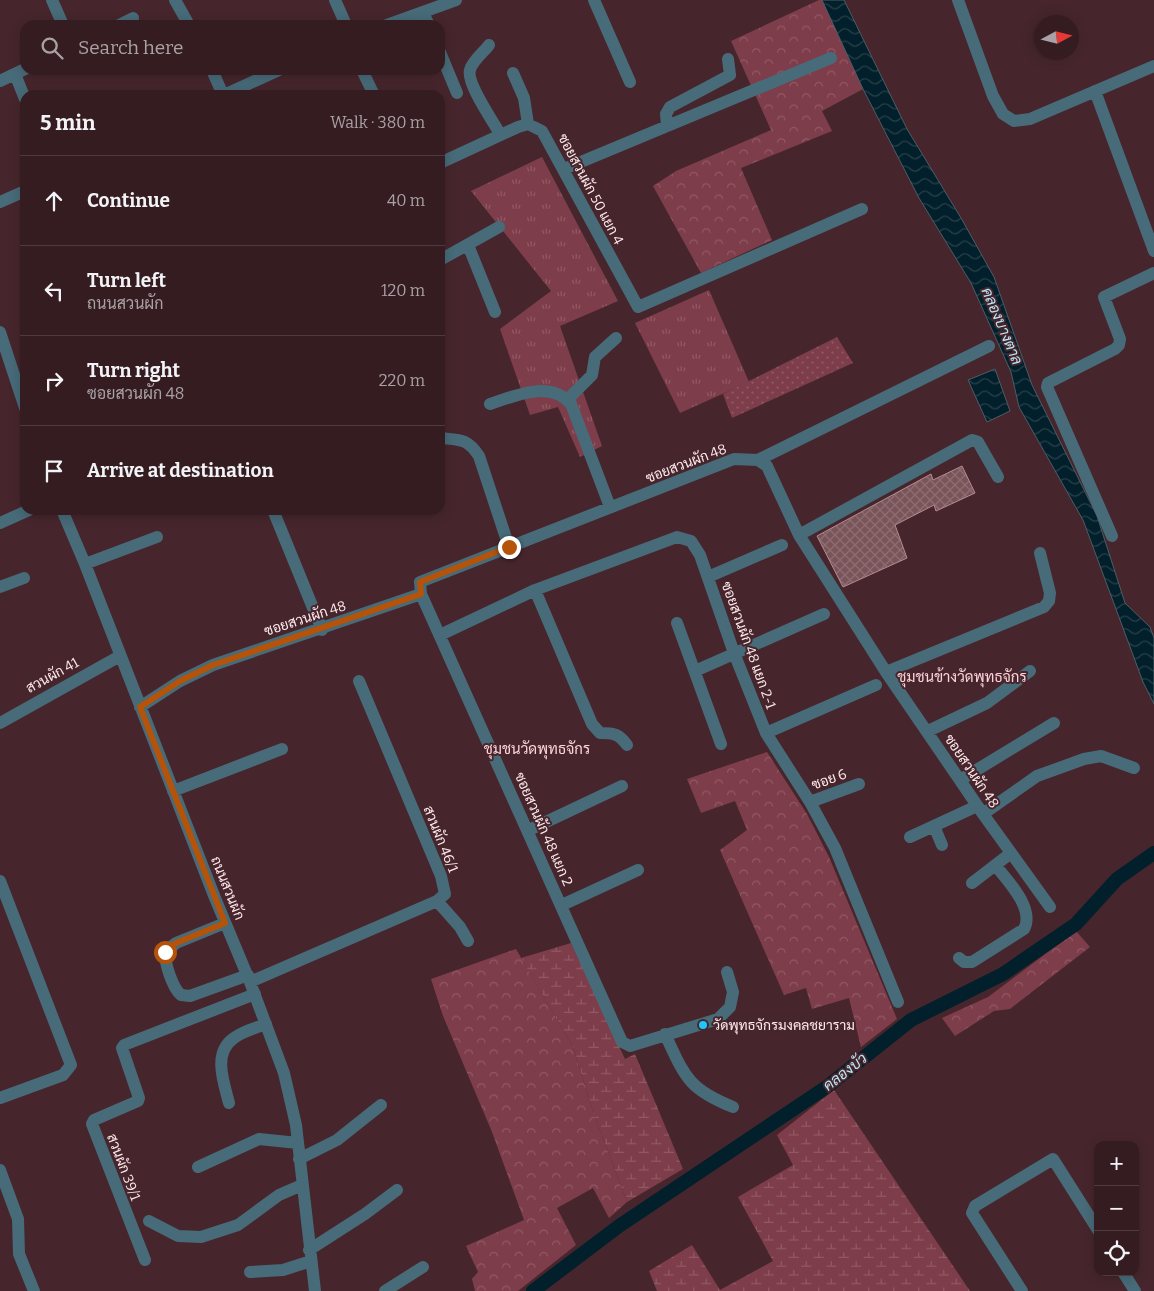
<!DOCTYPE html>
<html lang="en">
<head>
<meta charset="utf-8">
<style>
	:root { --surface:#341c21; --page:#3c252a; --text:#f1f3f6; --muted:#a9a1a5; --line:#4e3a3f }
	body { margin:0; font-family:Bitter,Sarabun,serif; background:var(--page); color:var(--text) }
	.controls { position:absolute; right:15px; bottom:15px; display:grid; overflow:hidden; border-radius:10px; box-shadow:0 2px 12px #0003 }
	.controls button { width:45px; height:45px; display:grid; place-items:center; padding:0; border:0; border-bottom:1px solid var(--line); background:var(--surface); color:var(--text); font:25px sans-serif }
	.compass { position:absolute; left:1034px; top:15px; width:45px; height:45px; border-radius:50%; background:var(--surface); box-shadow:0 2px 12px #0003; rotate:83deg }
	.stop { position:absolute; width:15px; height:15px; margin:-11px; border:4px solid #b45309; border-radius:50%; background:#fff }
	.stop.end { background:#b45309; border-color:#fff; box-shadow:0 1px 5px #0008 }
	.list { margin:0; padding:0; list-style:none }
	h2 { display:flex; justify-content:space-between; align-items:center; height:65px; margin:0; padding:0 20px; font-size:21px }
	h2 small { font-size:16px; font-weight:400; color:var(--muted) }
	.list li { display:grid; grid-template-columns:32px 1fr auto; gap:15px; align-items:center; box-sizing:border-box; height:90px; padding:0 20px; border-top:1px solid var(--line) }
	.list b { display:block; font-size:19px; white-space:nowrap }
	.list p { margin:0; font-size:16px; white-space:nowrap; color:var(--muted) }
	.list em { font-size:16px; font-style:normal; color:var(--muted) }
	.icon { flex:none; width:28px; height:28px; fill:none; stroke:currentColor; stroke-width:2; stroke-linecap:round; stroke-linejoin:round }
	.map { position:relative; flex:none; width:1154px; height:1291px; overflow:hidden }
	.search { position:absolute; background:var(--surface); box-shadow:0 2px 12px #0003; left:20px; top:20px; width:425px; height:55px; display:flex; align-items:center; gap:12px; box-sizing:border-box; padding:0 18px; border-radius:15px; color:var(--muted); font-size:19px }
	.panel { position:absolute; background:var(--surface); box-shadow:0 2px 12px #0003; left:20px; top:90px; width:425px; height:425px; border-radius:15px }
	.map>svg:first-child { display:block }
</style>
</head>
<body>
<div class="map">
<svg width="1154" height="1291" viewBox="0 0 1154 1291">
	<defs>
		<pattern id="grass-tufts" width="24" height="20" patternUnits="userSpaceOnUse" patternTransform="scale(1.25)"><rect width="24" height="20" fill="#7e3d4a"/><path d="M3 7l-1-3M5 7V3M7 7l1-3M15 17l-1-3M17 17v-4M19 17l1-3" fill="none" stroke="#915964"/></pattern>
		<pattern id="forest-crowns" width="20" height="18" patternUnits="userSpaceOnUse" patternTransform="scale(1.25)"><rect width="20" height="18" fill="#7e3d4a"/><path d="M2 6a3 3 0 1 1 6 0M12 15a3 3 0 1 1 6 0" fill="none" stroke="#915964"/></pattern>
		<pattern id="wetland-marsh" width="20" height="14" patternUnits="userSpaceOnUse" patternTransform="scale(1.25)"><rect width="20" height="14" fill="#7e3d4a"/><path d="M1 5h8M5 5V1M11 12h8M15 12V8" fill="none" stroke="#915964"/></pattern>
		<pattern id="garden-dots" width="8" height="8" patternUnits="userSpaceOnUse" patternTransform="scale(1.25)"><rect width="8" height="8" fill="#7e3d4a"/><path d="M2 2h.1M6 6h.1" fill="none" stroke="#915964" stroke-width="1.8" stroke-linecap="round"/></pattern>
		<pattern id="water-waves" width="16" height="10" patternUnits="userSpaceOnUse" patternTransform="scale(1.25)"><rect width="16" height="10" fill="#02202b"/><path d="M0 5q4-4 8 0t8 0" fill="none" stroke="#28404a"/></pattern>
		<pattern id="building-cross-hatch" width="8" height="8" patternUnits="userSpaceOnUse" patternTransform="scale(1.25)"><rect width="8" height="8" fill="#79555a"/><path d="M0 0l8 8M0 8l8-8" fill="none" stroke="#8d6d72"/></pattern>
	</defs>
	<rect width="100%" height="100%" fill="#46262c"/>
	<!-- grass -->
	<path fill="url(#grass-tufts)" d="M542 157 618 301 560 326 602 446 580 457 558 407 530 415 500 329 551 291 471 191Z
		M709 290 749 382 680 413 635 323Z"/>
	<!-- forest -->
	<path fill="url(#forest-crowns)" d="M819 0H822L863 89 822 111 832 131 741 168 772 240 701 273 653 186 676 171 771 130 731 41Z
		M767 752 807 814 829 857 897 1019 861 1047 849 998 812 1009 806 988 784 995 720 850 747 830 735 801 701 813 687 779Z
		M1076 931 1090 947 1010 1009 994 1011 955 1036 942 1018 988 997Z
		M516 949 573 1047 594 1114 627 1202 609 1218 593 1188 557 1208 576 1245 518 1291H475L472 1279 478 1272 466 1246 524 1220 492 1132 443 1016 431 979Z"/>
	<!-- wetland -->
	<path fill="url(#wetland-marsh)" d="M571 943 625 1059 635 1054 683 1169 627 1202 594 1114 573 1047 521 958Z
		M834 1090 970 1291H657L649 1271 692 1245 720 1290 773 1261 738 1197 793 1165 777 1135Z"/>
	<!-- garden -->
	<path fill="url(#garden-dots)" d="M837 337 853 363 732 418 723 394Z"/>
	<!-- water -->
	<path fill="url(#water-waves)" stroke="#4e5c65" d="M822 0H844L907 129 961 218 994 277 1032 385 1097 516 1125 603 1150 627 1154 638V704L1143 682 1083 520 1019 407 1011 372 971 283 919 198 863 89Z
		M995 369 1010 411 987 422 968 380Z"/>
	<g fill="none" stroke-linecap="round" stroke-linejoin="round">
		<!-- canal -->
		<path stroke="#02202b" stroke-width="14" d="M533 1291 619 1226 828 1086 911 1020 1003 974 1076 924 1117 879 1154 853"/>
	</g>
	<!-- building -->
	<path fill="url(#building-cross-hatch)" stroke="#b38b91" d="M962 466 975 493 936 511 934 505 895 525 907 558 843 587 817 536 931 474 933 480Z"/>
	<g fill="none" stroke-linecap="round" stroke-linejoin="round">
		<!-- minor -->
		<path stroke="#486b79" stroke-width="12" d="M52 0 63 25
			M175 0 189 25
			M335 0 346 25
			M594 0 630 82
			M958 0 993 96 1003 114 1014 121 1030 119 1154 66
			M423 13 429 25
			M119 25 133 18
			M387 25 456 0
			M489 45C484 52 472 61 470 70 466 83 493 121 500 134
			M440 52 457 93
			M212 70 223 95
			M362 70 374 95
			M513 73 524 98 528 124
			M15 74 25 99
			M0 81 25 69
			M1095 91 1154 251
			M224 95 279 70
			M667 126 666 114 670 107 730 75 728 59
			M440 163 518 127 528 124 542 131 638 307 862 209
			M564 169 831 58
			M0 202 25 191
			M468 245 495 312
			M440 260 499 227
			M0 332 25 408
			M567 400 592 375 595 357 616 338
			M490 404C517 395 550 380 571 404L610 507
			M440 438C460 440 467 438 479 456L509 547
			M758 460 989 346
			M62 510 85 564 215 898 250 982 284 1073 296 1125 315 1291
			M273 510 322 630
			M0 523 29 510
			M799 535 972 440 978 442 998 477
			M1112 536 1047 387 1048 383 1115 349 1119 345 1120 339 1104 297 1154 273
			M85 564 157 537
			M708 577 782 545
			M0 587 24 578
			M535 590 592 724 600 733C614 733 619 734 627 745
			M421 594 622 1042 630 1046 718 1019 730 1007 733 992 727 972
			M677 623 721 744
			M440 635 535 590 677 537 691 541 700 555 734 653 766 733 810 802 835 848 898 1002
			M695 671 824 614
			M886 672 1044 607 1049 601 1050 593 1040 553
			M140 707 180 681 213 665 421 594 420 582 734 459 758 460 767 466 799 535 886 672 983 814 1050 907
			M0 723 120 656
			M928 731 987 703 1030 671
			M766 733 876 685
			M960 780 1054 723
			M173 791 282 749
			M810 802 859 784
			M983 814 1037 776 1084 759 1101 756 1134 768
			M934 826 942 845
			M529 830 622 786
			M910 837 977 806
			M0 881 71 1065 63 1075 0 1098
			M972 883 1011 853
			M437 901 460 927 468 941
			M562 905 638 870
			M225 923 176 943 165 952C165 964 172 987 181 995L190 996 248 975
			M959 958 964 962H972L1024 929C1035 909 1008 881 996 866
			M250 982 437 901 445 894 441 876 359 681
			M665 1034C685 1077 688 1089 733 1107
			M229 1103C224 1083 212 1053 234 1038 243 1031 256 1028 266 1024
			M299 1159 337 1140 381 1105
			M198 1167 259 1139 298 1143
			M0 1170 18 1219 19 1254 34 1291
			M149 1221 178 1236 201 1237 238 1225 279 1195 302 1185
			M309 1250 365 1214 397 1190
			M145 1260 92 1124 94 1120 138 1101 139 1098 122 1048 124 1045 255 994
			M250 1272 283 1270 311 1261
			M1123 1272 1135 1291
			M385 1291 423 1267
			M1022 1291 972 1213 975 1206 1053 1159 1098 1230"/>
	</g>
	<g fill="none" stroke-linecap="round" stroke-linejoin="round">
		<!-- route -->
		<path stroke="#b45309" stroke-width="6" d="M165 952 176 943 225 923 140 707 180 681 213 665 421 594 420 582 509 547"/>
	</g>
	<!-- markers -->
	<circle fill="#1cc9fc" stroke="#46262c" stroke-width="2" cx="703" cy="1025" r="5"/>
	<g text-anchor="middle" stroke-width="4" stroke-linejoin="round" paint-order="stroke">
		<!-- street labels -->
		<g font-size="14" fill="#ffe9ec" stroke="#46262c">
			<text transform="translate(591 189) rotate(62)" y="5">ซอยสวนผัก 50 แยก 4</text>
			<text transform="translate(686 463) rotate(-21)" y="5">ซอยสวนผัก 48</text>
			<text transform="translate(305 618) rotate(-18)" y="5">ซอยสวนผัก 48</text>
			<text transform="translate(749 645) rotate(70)" y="5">ซอยสวนผัก 48 แยก 2-1</text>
			<text transform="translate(52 675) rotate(-29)" y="5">สวนผัก 41</text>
			<text transform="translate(972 771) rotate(56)" y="5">ซอยสวนผัก 48</text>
			<text transform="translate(829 779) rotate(-20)" y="5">ซอย 6</text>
			<text transform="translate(544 829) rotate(66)" y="5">ซอยสวนผัก 48 แยก 2</text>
			<text transform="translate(441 839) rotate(68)" y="5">สวนผัก 46/1</text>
			<text transform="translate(228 888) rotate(68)" y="5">ถนนสวนผัก</text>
			<text transform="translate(124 1167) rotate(69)" y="5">สวนผัก 39/1</text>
		</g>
		<!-- poi labels -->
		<g font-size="14" fill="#ffe9ec" stroke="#46262c" text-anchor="start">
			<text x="713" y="1030">วัดพุทธจักรมงคลชยาราม</text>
		</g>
		<!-- water labels -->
		<g font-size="15" font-style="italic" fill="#bbe8fa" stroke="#46262c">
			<text transform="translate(1002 326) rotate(67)" y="5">คลองบางตาล</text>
			<text transform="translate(845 1072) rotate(-38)" y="5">คลองบัว</text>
		</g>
		<!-- neighbourhood labels -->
		<g font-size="15" fill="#fdd2d8" stroke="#46262c">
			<text x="962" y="682">ชุมชนข้างวัดพุทธจักร</text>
			<text x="537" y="754">ชุมชนวัดพุทธจักร</text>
		</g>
	</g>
</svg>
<div class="controls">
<button>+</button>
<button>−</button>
<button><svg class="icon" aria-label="locate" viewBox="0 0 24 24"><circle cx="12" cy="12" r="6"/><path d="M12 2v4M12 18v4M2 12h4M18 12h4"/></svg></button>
</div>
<svg class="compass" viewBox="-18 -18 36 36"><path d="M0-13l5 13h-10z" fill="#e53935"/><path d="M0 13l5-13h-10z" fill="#a9a1a5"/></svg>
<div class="stop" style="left:165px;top:952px"></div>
<div class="stop end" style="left:509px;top:547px"></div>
<div class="search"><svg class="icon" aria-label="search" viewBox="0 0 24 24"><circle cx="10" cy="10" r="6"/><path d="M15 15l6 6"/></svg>Search here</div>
<section class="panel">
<h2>5 min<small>Walk · 380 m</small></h2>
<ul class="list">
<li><svg class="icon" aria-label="ahead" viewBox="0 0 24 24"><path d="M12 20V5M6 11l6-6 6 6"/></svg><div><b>Continue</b></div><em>40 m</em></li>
<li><svg class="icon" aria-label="left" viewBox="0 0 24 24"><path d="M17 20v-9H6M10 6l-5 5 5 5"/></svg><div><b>Turn left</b><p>ถนนสวนผัก</p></div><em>120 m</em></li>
<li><svg class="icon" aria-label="right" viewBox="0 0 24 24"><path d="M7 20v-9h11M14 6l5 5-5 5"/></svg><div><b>Turn right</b><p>ซอยสวนผัก 48</p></div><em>220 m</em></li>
<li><svg class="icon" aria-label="arrive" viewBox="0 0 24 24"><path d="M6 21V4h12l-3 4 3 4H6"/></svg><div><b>Arrive at destination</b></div></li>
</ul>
</section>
</div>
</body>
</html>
